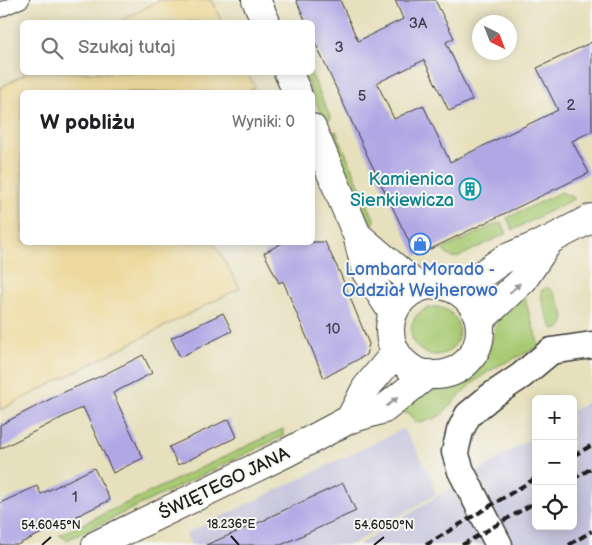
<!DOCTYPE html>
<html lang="pl">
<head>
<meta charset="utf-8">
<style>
	:root { --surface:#fff; --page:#f2f2f2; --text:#202124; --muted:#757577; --line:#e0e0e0 }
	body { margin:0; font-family:"Balsamiq Sans",sans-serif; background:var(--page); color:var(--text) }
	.controls { position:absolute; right:15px; bottom:15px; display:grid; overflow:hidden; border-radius:8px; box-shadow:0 2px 12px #0003 }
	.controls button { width:45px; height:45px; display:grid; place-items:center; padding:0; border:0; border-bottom:1px solid var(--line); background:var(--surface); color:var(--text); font:25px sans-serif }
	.compass { position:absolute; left:472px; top:15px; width:45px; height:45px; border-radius:50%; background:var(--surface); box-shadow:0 2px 12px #0003; rotate:138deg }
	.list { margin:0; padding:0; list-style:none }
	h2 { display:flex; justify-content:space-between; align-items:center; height:65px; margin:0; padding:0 20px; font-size:21px }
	h2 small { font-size:16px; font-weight:400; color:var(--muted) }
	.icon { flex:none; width:28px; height:28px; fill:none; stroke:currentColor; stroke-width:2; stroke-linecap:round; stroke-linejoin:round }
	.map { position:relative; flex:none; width:592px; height:545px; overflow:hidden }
	.search { position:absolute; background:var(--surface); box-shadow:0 2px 12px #0003; left:20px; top:20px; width:295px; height:55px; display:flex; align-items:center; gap:12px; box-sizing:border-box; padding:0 18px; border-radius:8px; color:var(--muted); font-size:19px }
	.panel { position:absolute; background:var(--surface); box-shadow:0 2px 12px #0003; left:20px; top:90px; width:295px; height:155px; border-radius:8px }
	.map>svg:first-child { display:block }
</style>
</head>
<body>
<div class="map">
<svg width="592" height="545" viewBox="0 0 592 545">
	<rect width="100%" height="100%" fill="#f6f6f2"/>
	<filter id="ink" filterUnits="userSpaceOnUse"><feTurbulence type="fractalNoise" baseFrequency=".02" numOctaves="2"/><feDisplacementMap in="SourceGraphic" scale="10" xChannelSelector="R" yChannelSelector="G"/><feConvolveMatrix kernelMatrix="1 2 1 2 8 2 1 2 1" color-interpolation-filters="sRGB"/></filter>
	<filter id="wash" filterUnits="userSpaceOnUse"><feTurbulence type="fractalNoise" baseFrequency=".0096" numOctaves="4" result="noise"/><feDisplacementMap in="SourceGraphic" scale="20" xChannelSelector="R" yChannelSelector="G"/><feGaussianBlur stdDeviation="1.12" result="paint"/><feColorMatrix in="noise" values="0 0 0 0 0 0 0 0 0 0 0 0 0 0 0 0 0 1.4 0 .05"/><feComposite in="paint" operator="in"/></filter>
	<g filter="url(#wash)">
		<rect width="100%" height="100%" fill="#e7e0bd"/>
		<!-- industrial -->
		<path fill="#c3c1db" d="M592 399V545H359L536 435V526H573V411Z
			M403 429 416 449 434 483 431 484 436 494 350 545H191L186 534Z"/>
		<!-- green -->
		<path fill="#a9ca73" stroke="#627348" d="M303 73H311L331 119 324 121Z
			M336 131 374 219 375 221 372 225 354 193 330 134Z
			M561 192 575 198 513 230 507 218Z
			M501 222 507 233 458 257C451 258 447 256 443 250L445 248Z
			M545 288C549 288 549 288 552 291 556 295 564 313 564 318 565 323 562 326 559 329H554C548 322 541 300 541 291Z
			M523 292 539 347 500 365 486 373 467 388 441 415 434 419 416 423 409 414 401 412 425 393 459 384 473 375 481 368 489 352 496 326 500 317Z
			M411 331a24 24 0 1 1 48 0a24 24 0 1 1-48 0Z
			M283 429V436L67 540 59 535Z"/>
		<!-- sand -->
		<path fill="#eeda9e" stroke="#857b5d" d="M160 0H211L222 22H119Z
			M28 72 247 73 255 87 248 92H22V242L214 243 240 288 0 410V88Z"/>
		<g id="blocks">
			<!-- building -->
			<path fill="#b1a7e5" d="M296 0H340L358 41 403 19 395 0H435L454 38 446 42 472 100 449 111 424 60 377 83 394 119 423 105 450 162 558 110 537 68 592 42V131L572 141 589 173 416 256 368 157 312 36V22H306Z
				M284 242H325L340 273 369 344 366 355 324 378 283 281 279 283 264 253Z
				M223 313 232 331 180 357 171 338Z
				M143 355 152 373 113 393 143 458 113 473 83 407 0 449V425L62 393 103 375Z
				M229 419 237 437 178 465 169 447Z
				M94 468 110 500 17 545H0V503L37 486 41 494Z
				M343 483 356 511 281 545H206L267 519V518Z"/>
		</g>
	</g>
	<g filter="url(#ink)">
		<use href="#blocks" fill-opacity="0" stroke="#3a3934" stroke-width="1"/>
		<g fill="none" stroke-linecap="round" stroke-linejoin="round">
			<!-- service casing -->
			<g stroke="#3a3934" stroke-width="16">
				<path id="service" d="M0 10 22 0"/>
			</g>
			<!-- minor casing -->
			<g stroke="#3a3934" stroke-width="29">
				<path id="minor" d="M499 545 461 471 455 452 460 431 468 415 491 396 521 376 551 351 592 345"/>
			</g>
			<!-- tertiary casing -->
			<g stroke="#3a3934" stroke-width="30">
				<path id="tertiary" d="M256 0 266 22
					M288 72 297 92
					M312 128 357 235 366 272 393 313
					M357 235 418 287
					M390 330a45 45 0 1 1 90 0a45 45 0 1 1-90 0Z
					M458 291 504 259 550 240 592 218
					M479 321 523 280 550 240
					M350 419 366 388 396 352
					M96 545 286 453 350 419 384 409 428 374"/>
			</g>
			<!-- service -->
			<use href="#service" stroke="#fff" stroke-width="14"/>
			<!-- minor -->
			<use href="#minor" stroke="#fff" stroke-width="26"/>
			<!-- tertiary -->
			<use href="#tertiary" stroke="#fff" stroke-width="28"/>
			<!-- rail -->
			<path stroke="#1c1c1c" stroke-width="4" stroke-dasharray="8 4" stroke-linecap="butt" d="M573 456 592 445
				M573 479 592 468
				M426 545 536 478
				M462 545 536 502
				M569 545 592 531"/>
		</g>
		<!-- one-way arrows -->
		<defs><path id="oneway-solid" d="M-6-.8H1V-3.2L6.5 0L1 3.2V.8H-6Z" transform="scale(1.25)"/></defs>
		<g fill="#999">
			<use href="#oneway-solid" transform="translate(515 288) rotate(-43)"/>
			<use href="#oneway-solid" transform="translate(392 402) rotate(-38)"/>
		</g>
	</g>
	<!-- ticks -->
	<path fill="none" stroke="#1c1c1c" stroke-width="2" d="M231 536 239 545M42 545 51 537M374 545 384 537"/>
	<!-- icons -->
	<defs>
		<g id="building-ring" transform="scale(1.125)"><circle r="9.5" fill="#f6f6f2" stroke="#0f9aa8" stroke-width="1.5"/><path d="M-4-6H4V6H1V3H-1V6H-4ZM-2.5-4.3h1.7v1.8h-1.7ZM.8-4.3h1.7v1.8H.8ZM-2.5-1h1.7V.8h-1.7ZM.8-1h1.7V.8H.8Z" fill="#0f9aa8"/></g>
		<g id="shop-ring" transform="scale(1.125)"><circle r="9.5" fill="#f6f6f2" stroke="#3f7fe0" stroke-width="1.5"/><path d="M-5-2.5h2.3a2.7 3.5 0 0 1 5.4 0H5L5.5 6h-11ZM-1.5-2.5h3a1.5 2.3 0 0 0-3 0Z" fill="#3f7fe0"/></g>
	</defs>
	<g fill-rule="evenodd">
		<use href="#building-ring" x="470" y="189"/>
		<use href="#shop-ring" x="420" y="244"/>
	</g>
	<g text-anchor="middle" stroke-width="4" stroke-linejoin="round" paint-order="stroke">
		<!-- number labels -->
		<g font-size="15" fill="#413f4e">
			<text x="418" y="28">3A</text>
			<text x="339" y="52">3</text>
			<text x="362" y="101">5</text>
			<text x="571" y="110">2</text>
			<text x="333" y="334">10</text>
			<text x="75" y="502">1</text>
		</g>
		<!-- culture labels -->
		<g font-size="18" fill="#0d838f" stroke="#f6f6f2" text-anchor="end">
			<text x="454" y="185">Kamienica<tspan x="454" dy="21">Sienkiewicza</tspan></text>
		</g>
		<!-- shop labels -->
		<g font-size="18" fill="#366cbe" stroke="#f6f6f2">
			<text x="420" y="275">Lombard Morado -<tspan x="420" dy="21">Oddział Wejherowo</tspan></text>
		</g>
		<!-- street labels -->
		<g font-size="18" fill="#1c1c1c" stroke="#f6f6f2">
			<text transform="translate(224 483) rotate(-26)" y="6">ŚWIĘTEGO JANA</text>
		</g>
	</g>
	<g font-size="12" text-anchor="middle" fill="#1c1c1c" stroke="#f6f6f2" stroke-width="4" stroke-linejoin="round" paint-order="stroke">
		<text x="231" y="528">18.236°E</text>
		<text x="51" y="529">54.6045°N</text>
		<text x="384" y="529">54.6050°N</text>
	</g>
</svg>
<div class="controls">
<button>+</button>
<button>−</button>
<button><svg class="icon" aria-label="locate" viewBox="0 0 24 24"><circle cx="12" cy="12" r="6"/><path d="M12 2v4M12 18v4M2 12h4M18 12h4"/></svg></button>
</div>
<svg class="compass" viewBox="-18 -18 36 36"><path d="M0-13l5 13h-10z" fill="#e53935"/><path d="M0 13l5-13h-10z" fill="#757577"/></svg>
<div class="search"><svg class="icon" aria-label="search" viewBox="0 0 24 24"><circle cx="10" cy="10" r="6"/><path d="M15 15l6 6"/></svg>Szukaj tutaj</div>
<section class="panel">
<h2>W pobliżu<small>Wyniki: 0</small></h2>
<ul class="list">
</ul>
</section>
</div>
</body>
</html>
